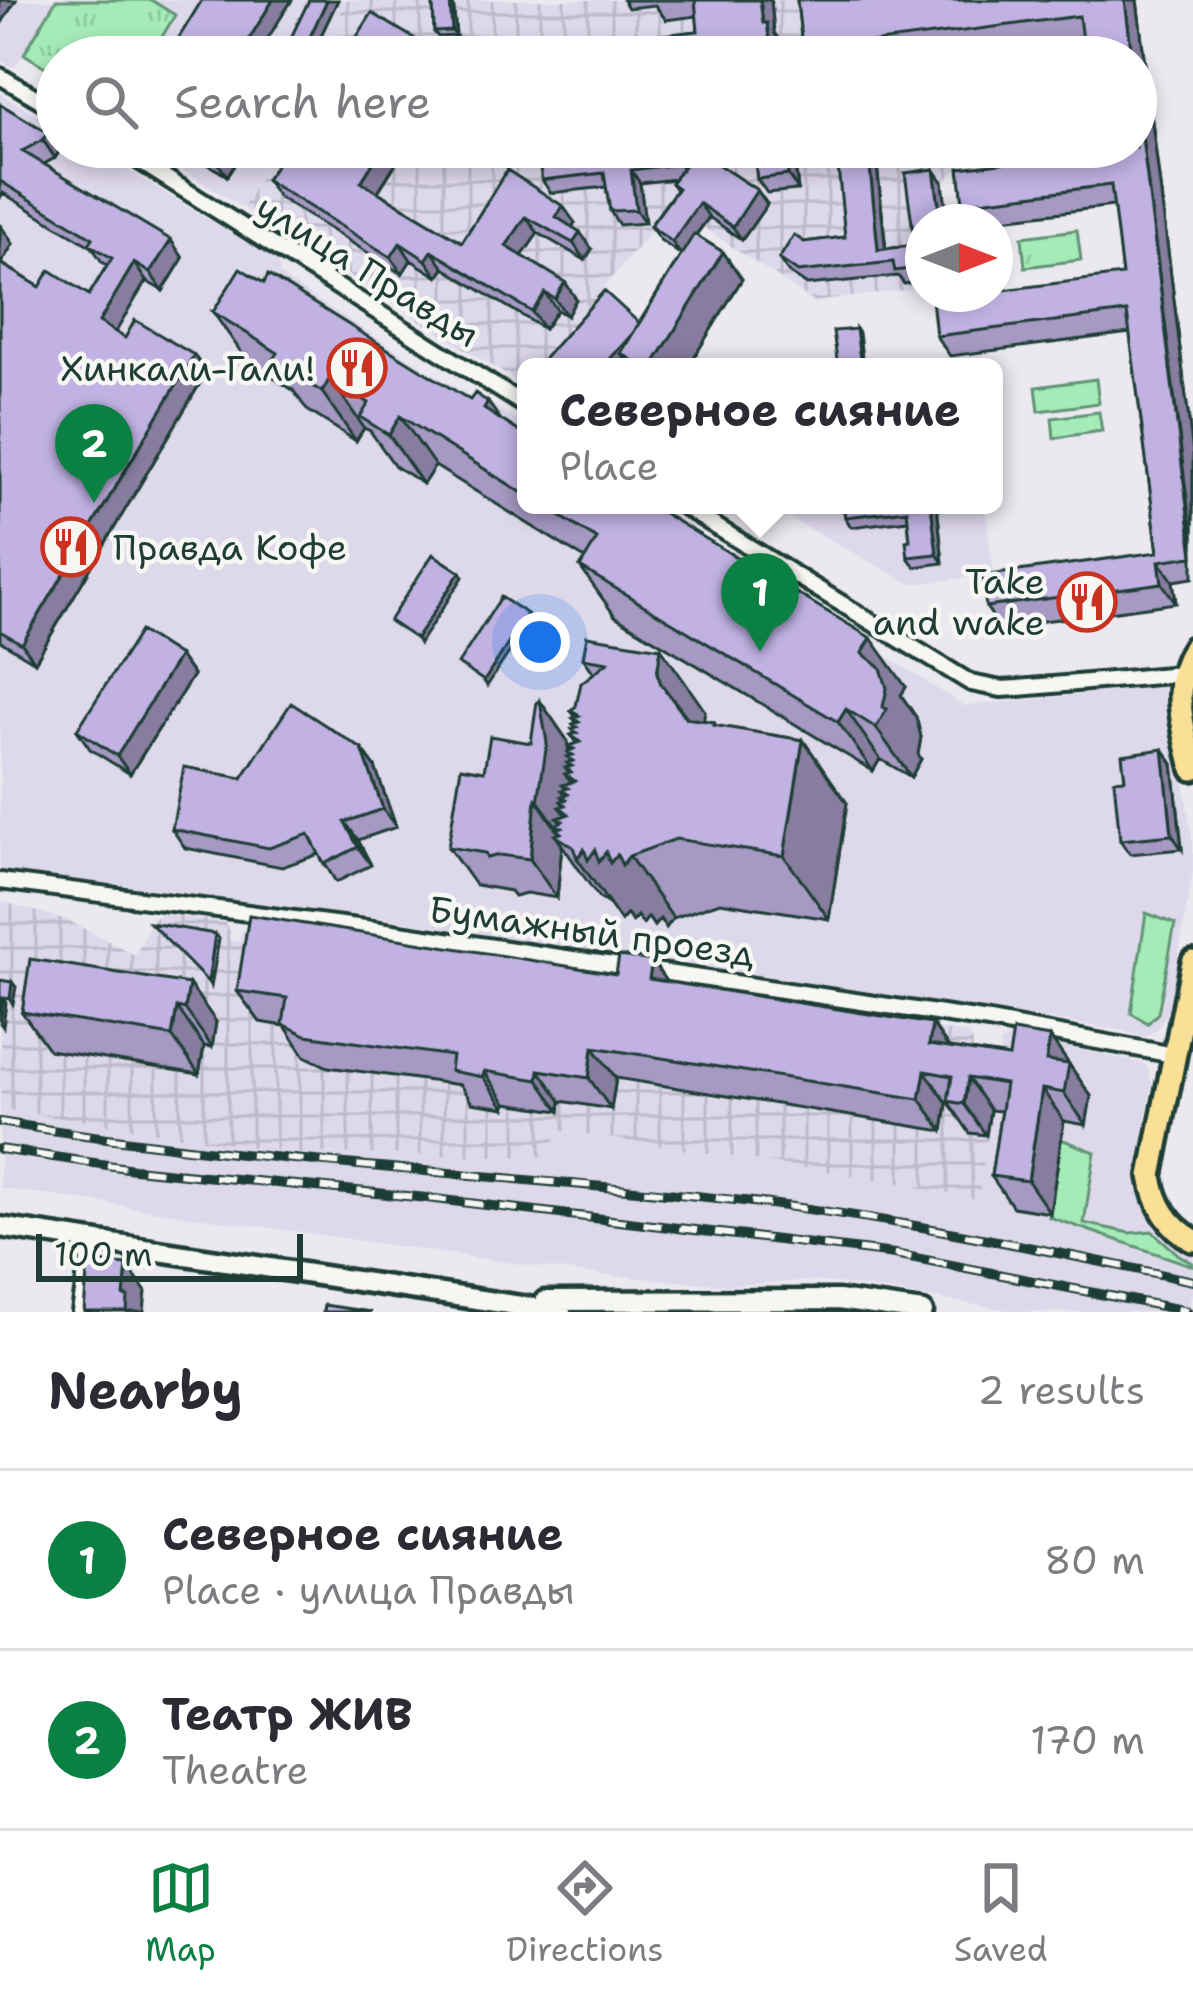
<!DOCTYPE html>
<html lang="en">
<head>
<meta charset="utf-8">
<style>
	:root { --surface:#fff; --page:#f2f2f3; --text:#2b2b33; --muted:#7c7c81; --line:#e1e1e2; --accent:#0b8043 }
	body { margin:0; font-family:"Shantell Sans",sans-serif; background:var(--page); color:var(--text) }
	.compass { position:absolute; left:905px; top:204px; width:108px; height:108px; border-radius:50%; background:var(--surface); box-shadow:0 6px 18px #0003; rotate:90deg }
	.scale { position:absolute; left:36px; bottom:30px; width:267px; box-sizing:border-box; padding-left:12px; border:6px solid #1f3d34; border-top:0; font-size:33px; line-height:42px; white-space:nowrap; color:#1f3d34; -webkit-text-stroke:9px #f6f6f2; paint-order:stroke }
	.you { position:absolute; left:540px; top:642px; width:42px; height:42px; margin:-30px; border:9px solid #fff; border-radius:50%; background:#1a73e8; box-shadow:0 0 0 18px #1a73e833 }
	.badge { display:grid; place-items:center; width:78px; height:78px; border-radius:50%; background:var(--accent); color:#fff; font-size:39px; font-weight:700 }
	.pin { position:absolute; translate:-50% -99px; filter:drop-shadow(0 3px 6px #0008) }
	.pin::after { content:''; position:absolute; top:63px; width:42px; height:36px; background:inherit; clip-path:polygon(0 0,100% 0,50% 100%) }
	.popup { position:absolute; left:517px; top:358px; width:486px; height:156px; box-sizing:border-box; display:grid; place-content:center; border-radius:18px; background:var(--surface); filter:drop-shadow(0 3px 9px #0005); font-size:39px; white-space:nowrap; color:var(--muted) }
	.popup b { font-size:45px; color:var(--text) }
	.popup::after { content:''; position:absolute; left:50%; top:100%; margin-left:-24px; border:24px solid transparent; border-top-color:var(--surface) }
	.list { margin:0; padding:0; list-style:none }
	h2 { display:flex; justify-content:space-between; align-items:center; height:156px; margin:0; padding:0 48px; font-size:51px }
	h2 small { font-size:39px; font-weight:400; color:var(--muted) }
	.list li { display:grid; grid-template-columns:78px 1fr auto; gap:36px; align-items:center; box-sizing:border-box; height:180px; padding:0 48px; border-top:3px solid var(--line) }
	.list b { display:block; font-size:45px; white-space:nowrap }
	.list p { margin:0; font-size:39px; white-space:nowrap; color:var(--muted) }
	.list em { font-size:39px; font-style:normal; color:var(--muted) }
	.icon { flex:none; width:66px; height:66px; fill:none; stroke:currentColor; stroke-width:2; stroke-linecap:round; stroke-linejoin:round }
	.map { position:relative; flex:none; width:1193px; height:1312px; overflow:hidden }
	.search { position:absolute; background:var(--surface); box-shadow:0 6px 18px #0003; left:36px; right:36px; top:36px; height:132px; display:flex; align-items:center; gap:30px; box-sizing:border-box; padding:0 42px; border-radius:66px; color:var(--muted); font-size:45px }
	.sheet { height:516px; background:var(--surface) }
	nav { display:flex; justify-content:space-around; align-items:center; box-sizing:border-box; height:168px; border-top:3px solid var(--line); background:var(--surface); font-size:33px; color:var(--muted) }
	nav a { display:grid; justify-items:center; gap:6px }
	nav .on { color:var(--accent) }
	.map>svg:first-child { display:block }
</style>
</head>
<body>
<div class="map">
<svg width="1193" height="1312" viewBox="0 0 1193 1312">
	<defs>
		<pattern id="industrial-grid" width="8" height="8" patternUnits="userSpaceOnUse" patternTransform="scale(3)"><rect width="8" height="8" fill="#ded8eb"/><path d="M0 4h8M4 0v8" fill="none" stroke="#bebaca"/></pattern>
		<pattern id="park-tufts" width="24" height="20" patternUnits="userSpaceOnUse" patternTransform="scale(3)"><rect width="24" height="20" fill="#a5ebb8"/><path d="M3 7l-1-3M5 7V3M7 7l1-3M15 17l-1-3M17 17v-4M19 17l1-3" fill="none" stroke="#8eca9f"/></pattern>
	</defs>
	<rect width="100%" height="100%" fill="#ebe8ef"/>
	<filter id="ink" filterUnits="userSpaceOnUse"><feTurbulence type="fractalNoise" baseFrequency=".00833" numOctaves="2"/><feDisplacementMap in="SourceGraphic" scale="24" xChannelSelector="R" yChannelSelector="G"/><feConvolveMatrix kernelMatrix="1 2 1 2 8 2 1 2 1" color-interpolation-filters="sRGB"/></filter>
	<g filter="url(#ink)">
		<!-- built -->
		<path fill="#ded8eb" d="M0 0H56L14 68 0 60Z
			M151 0H345L321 57H150L175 15Z
			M0 93 57 128V147H90L96 151 277 261 281 275 290 283 479 402H488L526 426V505H651L964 706 1159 687 1168 690 1171 696 1193 844V871L1169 1009 1157 1029 1145 1037 1119 1030 375 917 0 872Z
			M144 147H276L243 208Z
			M779 505H985L994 575 911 584 780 513Z
			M1011 1035H1021L1144 1064 1148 1068 1152 1085 1137 1167 1139 1193 1146 1211 1158 1227 1174 1242 1193 1252V1289L1187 1312H1020L836 1283 809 1281 728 1285 580 1273 0 1188V1109L295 1153 553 1156 555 1130 888 1181 977 1200 1001 1043Z"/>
		<!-- industrial -->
		<path fill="url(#industrial-grid)" d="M345 0H1136V57H321Z
			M276 147H966L968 160 943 182 948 222H923V281L913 283V289L814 302 672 206 537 367H526V380L522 385 243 208Z
			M0 901 67 920 135 955 153 919 163 913 225 923 230 931 229 940 234 941 240 942 242 930 250 927 968 1034 973 1044 969 1079 996 1083 978 1200 888 1181 556 1130 553 1157 295 1153 0 1109Z"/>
		<!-- grass -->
		<path fill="#a5ebb8" stroke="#629476" stroke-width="3" d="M1096 379 1099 403 1039 411 1036 387Z
			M1146 913 1175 924 1158 1013 1148 1023 1131 1013Z
			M1061 1139 1095 1152 1084 1223 1130 1233 1152 1231 1179 1255 1193 1263V1266L1049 1217Z"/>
		<!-- park -->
		<path fill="url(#park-tufts)" stroke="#629476" stroke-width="3" d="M56 0H151L175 15 150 57H57V74L24 54Z
			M1077 230 1081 260 1025 267 1022 237Z
			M1099 412 1102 431 1054 438 1052 418Z"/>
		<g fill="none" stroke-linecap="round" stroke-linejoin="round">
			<!-- minor casing -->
			<g stroke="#1f3d34" stroke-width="22">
				<path id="minor" d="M0 76 57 110
					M117 147 526 406
					M681 505 971 683 1001 689 1018 688 1181 674
					M0 881 373 929 989 1021 1174 1055
					M80 1312 91 1241"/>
			</g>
			<!-- tertiary casing -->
			<g stroke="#1f3d34" stroke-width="27">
				<path id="tertiary" d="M0 1227 561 1312
					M545 1301 838 1300 923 1312"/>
			</g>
			<!-- primary casing -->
			<g stroke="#1f3d34" stroke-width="30">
				<path id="primary" d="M1193 648C1169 685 1184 730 1193 769
					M1193 962 1151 1176C1155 1203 1168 1226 1193 1240"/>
			</g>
			<!-- minor -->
			<use href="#minor" stroke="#f6f6f2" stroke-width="14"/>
			<!-- tertiary -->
			<use href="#tertiary" stroke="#f6f6f2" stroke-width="18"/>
			<!-- primary -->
			<use href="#primary" stroke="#fadf96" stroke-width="21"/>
			<!-- rail casing -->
			<g stroke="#1f3d34" stroke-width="10">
				<path id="rail" d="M0 1122C246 1163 496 1173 744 1201 895 1218 1045 1250 1193 1281
					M0 1149 134 1169 427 1198 895 1254 1187 1311"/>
			</g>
			<!-- rail -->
			<use href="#rail" stroke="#f6f6f2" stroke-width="6" stroke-dasharray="18" stroke-linecap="butt"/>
		</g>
		<!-- wall -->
		<path fill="#a699c3" stroke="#1f3d34" stroke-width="3" d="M433 0H453L456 36 438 37 434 32Z
			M623 0H771L774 33 780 41 782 57H522L568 46 698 31 697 16 666 20 655 5 628 8Z
			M797 0H1137L1193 454V578L1173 581 1176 603 1000 627 986 607 1158 552 1130 333 950 356 936 336 1122 275 1114 206 977 222 963 203 1136 147V57L1081 38 930 57H793L803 56Z
			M0 104 47 132 60 150 55 158 44 164 183 258 163 291 146 281 115 332 125 338 194 355 206 373 35 662 0 641V226L13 244 1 263 40 287 89 295 107 265 102 262 92 247 3 193 0 198Z
			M180 147H246L227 176Z
			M287 147H406L378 192 462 242 507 170 575 223 572 227 592 249 585 260 538 233 522 256 565 282 576 299 567 316 557 310 544 329 444 268 438 277 411 260 402 274 278 197 266 180Z
			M562 147H685L687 162 757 190 767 204 742 240 709 217 696 235 723 252 742 279 688 367H630L625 359 618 367H540L538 365 639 323 681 255 660 240 650 226 676 190 671 183 674 179 640 183 645 223 619 225 610 211 606 187 551 193 542 180Z
			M793 147 798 190 767 193 757 179Z
			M876 155 886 249 915 245 934 169 943 182 923 222V281L904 284 898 276 807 285 788 272 779 259 804 242 845 237Z
			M213 312 501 420 526 436V505H650L906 687 901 695 916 717 921 737 918 754 921 759 911 777 880 759 873 771 615 616 580 567 585 559 435 466 423 484 395 466 370 431 364 428 356 441 307 410 293 390 248 362Z
			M843 505H937L943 563 915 567 908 557 910 540 908 520 851 527 845 517Z
			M587 636 705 711 703 720 714 722 716 726 803 740 847 803 829 919 720 902 673 918 666 928 660 919 654 926 648 917 643 924 637 916 632 922 627 914 621 921 610 905 599 898 562 845 557 898 526 893 514 896 510 891 475 885 448 847 484 771 531 743 540 701 567 740 569 751 572 750 569 746 577 743 571 735 575 734 572 729 576 728 573 724 576 722 573 718 576 717 571 711 576 706 594 673 583 658Z
			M179 656 193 675 130 774 90 749 77 730Z
			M362 749 375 767 396 827 358 840 371 865 336 882 319 854 282 867 185 848 172 829 242 778Z
			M1163 749 1173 764 1182 849 1130 854 1120 840 1125 779Z
			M652 961 666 982 932 1024 949 1048 1009 1057 1050 1037 1091 1096 1086 1125 1064 1121 1050 1213 1013 1207 991 1176 1001 1111 990 1110 986 1135 970 1133 949 1103H947L943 1131 616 1078 611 1109 561 1101 560 1111 506 1103 505 1108 472 1103 460 1085 328 1067 305 1056 285 1026 260 1022 237 991 616 974Z
			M189 984 216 1022 212 1047 204 1046 199 1074 49 1050 22 1012Z"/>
		<!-- shaded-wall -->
		<path fill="#877d9f" stroke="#1f3d34" stroke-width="3" d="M0 0H16L0 26Z
			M273 0H292L256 57H238Z
			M327 0H338L316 46 320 52 318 57H307L308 41Z
			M450 0H453L456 36 452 31Z
			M760 0H771L774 33 780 41 782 57H779L770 44 763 23Z
			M1125 0H1137L1193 454V547L1136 88V57H1132Z
			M47 132 60 150 55 158 43 140Z
			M227 147H246L227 176 217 162Z
			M383 147H406L373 199 361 182Z
			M677 147H685L689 177 679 164Z
			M785 147H793L798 190 788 175Z
			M868 147H871L876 155 887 263 878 250Z
			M934 169 943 182 948 222H941Z
			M631 170 640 183 645 223 636 210Z
			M757 190 767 204 742 240 733 227Z
			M699 203 709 217 681 255 672 242Z
			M563 206 575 223 568 234 556 217Z
			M526 217 538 233 517 263 506 246Z
			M1 226 13 244 0 265V227Z
			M580 232 592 249 585 260 573 243Z
			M171 240 183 258 163 291 150 273Z
			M400 243 411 260 402 274 391 257Z
			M432 251 444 268 438 277 426 260Z
			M723 252 742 279 688 367H652Z
			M134 263 146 281 111 340 99 322Z
			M565 282 576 299 567 316 555 299Z
			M545 293 557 310 544 329 532 312Z
			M640 324 621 353 625 359 618 367H603Z
			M856 329 859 333 863 367H861Z
			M194 355 206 373 35 662 22 644Z
			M330 378 364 428 356 441 322 392Z
			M488 402 523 451 484 409Z
			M400 416 435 466 423 484 389 435Z
			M931 505H937L943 563 937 554Z
			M1159 561 1173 581 1176 603 1162 583Z
			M460 572 463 577 419 644 416 639Z
			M527 614 531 619 487 686 484 681Z
			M871 638 906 687 901 695 916 717 921 737 918 754 921 759 911 777 876 728 862 653Z
			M661 648 705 711 701 735 661 684 657 673Z
			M179 656 193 675 130 774 117 756Z
			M540 701 567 740 571 766 567 763 572 770 566 768 573 779 565 774 573 785H563L571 796 562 790 571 802 562 796 570 808 561 801 569 814 560 807 568 819 558 818 566 830 557 824 565 836V838L538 801Z
			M846 709 880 759 873 771 838 722Z
			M803 740 847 803 829 919 784 856Z
			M362 749 375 767 396 827 383 809Z
			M1163 749 1173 764 1182 849 1172 835Z
			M536 799 563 839 555 835 562 845 557 898 530 859Z
			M345 822 358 840 371 865 358 847Z
			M584 849 629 856 673 918 666 928 660 919 654 926 648 917 643 924 637 916 632 922 627 914 621 921 577 858Z
			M215 934 219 939 211 987 208 982Z
			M652 961 674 993 649 979Z
			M12 982 16 987 13 1004 10 999Z
			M189 984 216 1022 212 1047 185 1009Z
			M3 998 6 1003 3 1027 0 1023Z
			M177 1007 204 1046 199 1074 172 1036Z
			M932 1024 954 1056 929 1045Z
			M1050 1037 1091 1096 1086 1125 1064 1093 1046 1061Z
			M593 1047 616 1078 611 1109 589 1078Z
			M539 1070 561 1101 560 1111 538 1080Z
			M484 1071 506 1103 505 1108 483 1077Z
			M925 1071 947 1103 943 1131 920 1099Z
			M968 1078 990 1110 986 1135 964 1104Z
			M1042 1089 1064 1121 1050 1213 1028 1181Z
			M127 1265 146 1292 144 1312H127L124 1296Z"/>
		<!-- building -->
		<path fill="#c1b2e3" stroke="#1f3d34" stroke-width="3" d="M202 0H273L238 57H167Z
			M309 0H327L308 41 314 44 307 57H299L285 50Z
			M433 0H450L452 31 434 32Z
			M695 0H760L763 23H767L770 44 729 50 730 57H522L520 40 562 36 563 46 698 31Z
			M797 0H1125L1132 57H1084L1079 16 863 44 865 57H793L803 56Z
			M372 13 445 57H344Z
			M1136 88 1193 556 1159 561 1162 583 986 607 982 576 1158 552 1127 312 936 336 932 299 970 294H995V291L1122 275 1111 185 963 203 959 168 1107 150 1106 147H1136Z
			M0 104 47 132 43 140 22 151 171 240 150 273 134 263 99 322 125 338 135 320 194 355 22 644 0 631V263L40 287 50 270 89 295 112 258 89 244 93 238 0 181Z
			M193 147H227L217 162Z
			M287 147H383L361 182 462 242 507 170 563 206 556 217 580 232 573 243 526 217 506 246 565 282 555 299 545 293 532 312 432 251 426 260 400 243 391 257 266 180Z
			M562 147H677L679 164 631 170 636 210 610 211 604 173 542 180 537 150Z
			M753 147H785L788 175 757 179Z
			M836 147H868L878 250 915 245 905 173 934 169 941 222H923V267L895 271 893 262 798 272 779 259 794 235 804 242 845 237Z
			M696 150 757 190 733 227 699 203 672 242 650 226 678 188 671 183Z
			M694 234 723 252 652 367H643L621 353Z
			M240 268 264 283 268 275 470 400 475 393 488 402 484 409 526 436V495L400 416 389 435 360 417 369 403 330 378 322 392 273 361 278 353 213 312Z
			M604 291 639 323 633 333 603 367H542L538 365Z
			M856 329 861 367H838L833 331Z
			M542 505H650L871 638 862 653 881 668 887 688 883 707 887 709 876 728 846 709 838 722 580 567 597 539Z
			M843 505H931L937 554 908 557 906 541 910 540 907 510 845 517Z
			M433 554 460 572 416 639 389 621Z
			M501 597 527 614 484 681 458 664Z
			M140 631 179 656 117 756 77 730Z
			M587 636 661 648 657 673 661 684 686 718 714 722 713 725 803 740 784 856 676 839 629 856 622 865 617 855 610 863 606 852 599 861 595 850 588 860 584 849 577 858 573 847 555 835 561 833 556 829 562 827 557 824 563 821 558 818 569 814 560 807 566 805 561 801 567 799 562 796 568 794 562 790 568 788 563 785 575 781 565 774 571 772 566 768 572 766 567 763 573 761 567 757 573 755 568 752 574 749 569 746 580 742 571 735 577 733 572 729 577 727 573 724 579 722 573 718 580 716 571 711 576 706 581 683 608 662 583 658Z
			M540 701 547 743 538 801 536 799 530 859 499 855 487 858 485 853 448 847 461 767 484 771 490 736 531 743 537 702Z
			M291 703 362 749 383 809 345 822 358 847 324 864 309 834 269 848 172 829 184 767 242 778Z
			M1163 749 1172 835 1120 840 1114 780 1125 779 1122 755Z
			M249 915 616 974 619 956 652 961 649 979 932 1024 929 1045 1009 1057 1013 1031 1050 1037 1046 1061 1069 1064 1064 1093 1042 1089 1028 1181 991 1176 1005 1084 968 1078 964 1104 948 1101 952 1076 925 1071 920 1099 593 1047 589 1078 539 1070 538 1080 484 1071 483 1077 450 1071 452 1056 306 1035 283 1024 287 998 237 991Z
			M150 923 215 934 208 982Z
			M30 959 189 984 185 1009 177 1007 172 1036 22 1012Z
			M0 980 12 982 10 999 3 998 0 1020Z
			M88 1261 127 1265 124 1296 128 1297 127 1312H84Z
			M324 1305 371 1312H323Z"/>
	</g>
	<!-- icons -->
	<defs>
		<g id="restaurant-ring" transform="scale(3)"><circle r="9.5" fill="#f6f6f2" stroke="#c8321e" stroke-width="1.5"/><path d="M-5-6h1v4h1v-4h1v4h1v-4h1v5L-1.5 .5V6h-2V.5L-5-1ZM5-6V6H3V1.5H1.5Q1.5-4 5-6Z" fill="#c8321e"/></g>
	</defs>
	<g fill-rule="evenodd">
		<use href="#restaurant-ring" x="357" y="368"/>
		<use href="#restaurant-ring" x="71" y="547"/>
		<use href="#restaurant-ring" x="1087" y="602"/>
	</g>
	<g text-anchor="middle" stroke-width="9" stroke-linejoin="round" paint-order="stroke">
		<!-- street labels -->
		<g font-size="36" fill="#1f3d34" stroke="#f6f6f2">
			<text transform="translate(368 270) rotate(32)" y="13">улица Правды</text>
			<text transform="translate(592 931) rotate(8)" y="13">Бумажный проезд</text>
		</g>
		<!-- poi labels -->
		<g font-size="36" fill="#1f3d34" stroke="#f6f6f2" text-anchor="end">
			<text x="315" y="381">Хинкали-Гали!</text>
			<text x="113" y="560" text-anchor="start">Правда Кофе</text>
			<text x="1045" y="594">Take<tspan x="1045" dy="41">and wake</tspan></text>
		</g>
	</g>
</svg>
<svg class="compass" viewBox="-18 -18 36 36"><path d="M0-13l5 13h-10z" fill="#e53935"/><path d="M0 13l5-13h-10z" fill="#7c7c81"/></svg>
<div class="scale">100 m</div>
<div class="you"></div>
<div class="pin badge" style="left:760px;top:652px">1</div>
<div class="popup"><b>Северное сияние</b>Place</div>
<div class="pin badge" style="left:94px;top:503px">2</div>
<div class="search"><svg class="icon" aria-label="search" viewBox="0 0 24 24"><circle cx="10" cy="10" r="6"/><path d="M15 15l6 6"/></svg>Search here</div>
</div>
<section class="sheet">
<h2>Nearby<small>2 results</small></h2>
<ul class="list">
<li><span class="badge">1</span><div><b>Северное сияние</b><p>Place · улица Правды</p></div><em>80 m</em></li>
<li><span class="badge">2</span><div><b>Театр ЖИВ</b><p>Theatre</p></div><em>170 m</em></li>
</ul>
</section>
<nav>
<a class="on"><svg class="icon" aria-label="map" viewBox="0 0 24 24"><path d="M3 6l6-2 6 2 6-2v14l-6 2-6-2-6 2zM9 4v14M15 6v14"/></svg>Map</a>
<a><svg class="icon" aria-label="directions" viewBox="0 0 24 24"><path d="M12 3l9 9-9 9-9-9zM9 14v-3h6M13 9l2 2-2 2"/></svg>Directions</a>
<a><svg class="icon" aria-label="saved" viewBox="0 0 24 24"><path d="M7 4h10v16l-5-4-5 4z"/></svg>Saved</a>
</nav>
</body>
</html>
